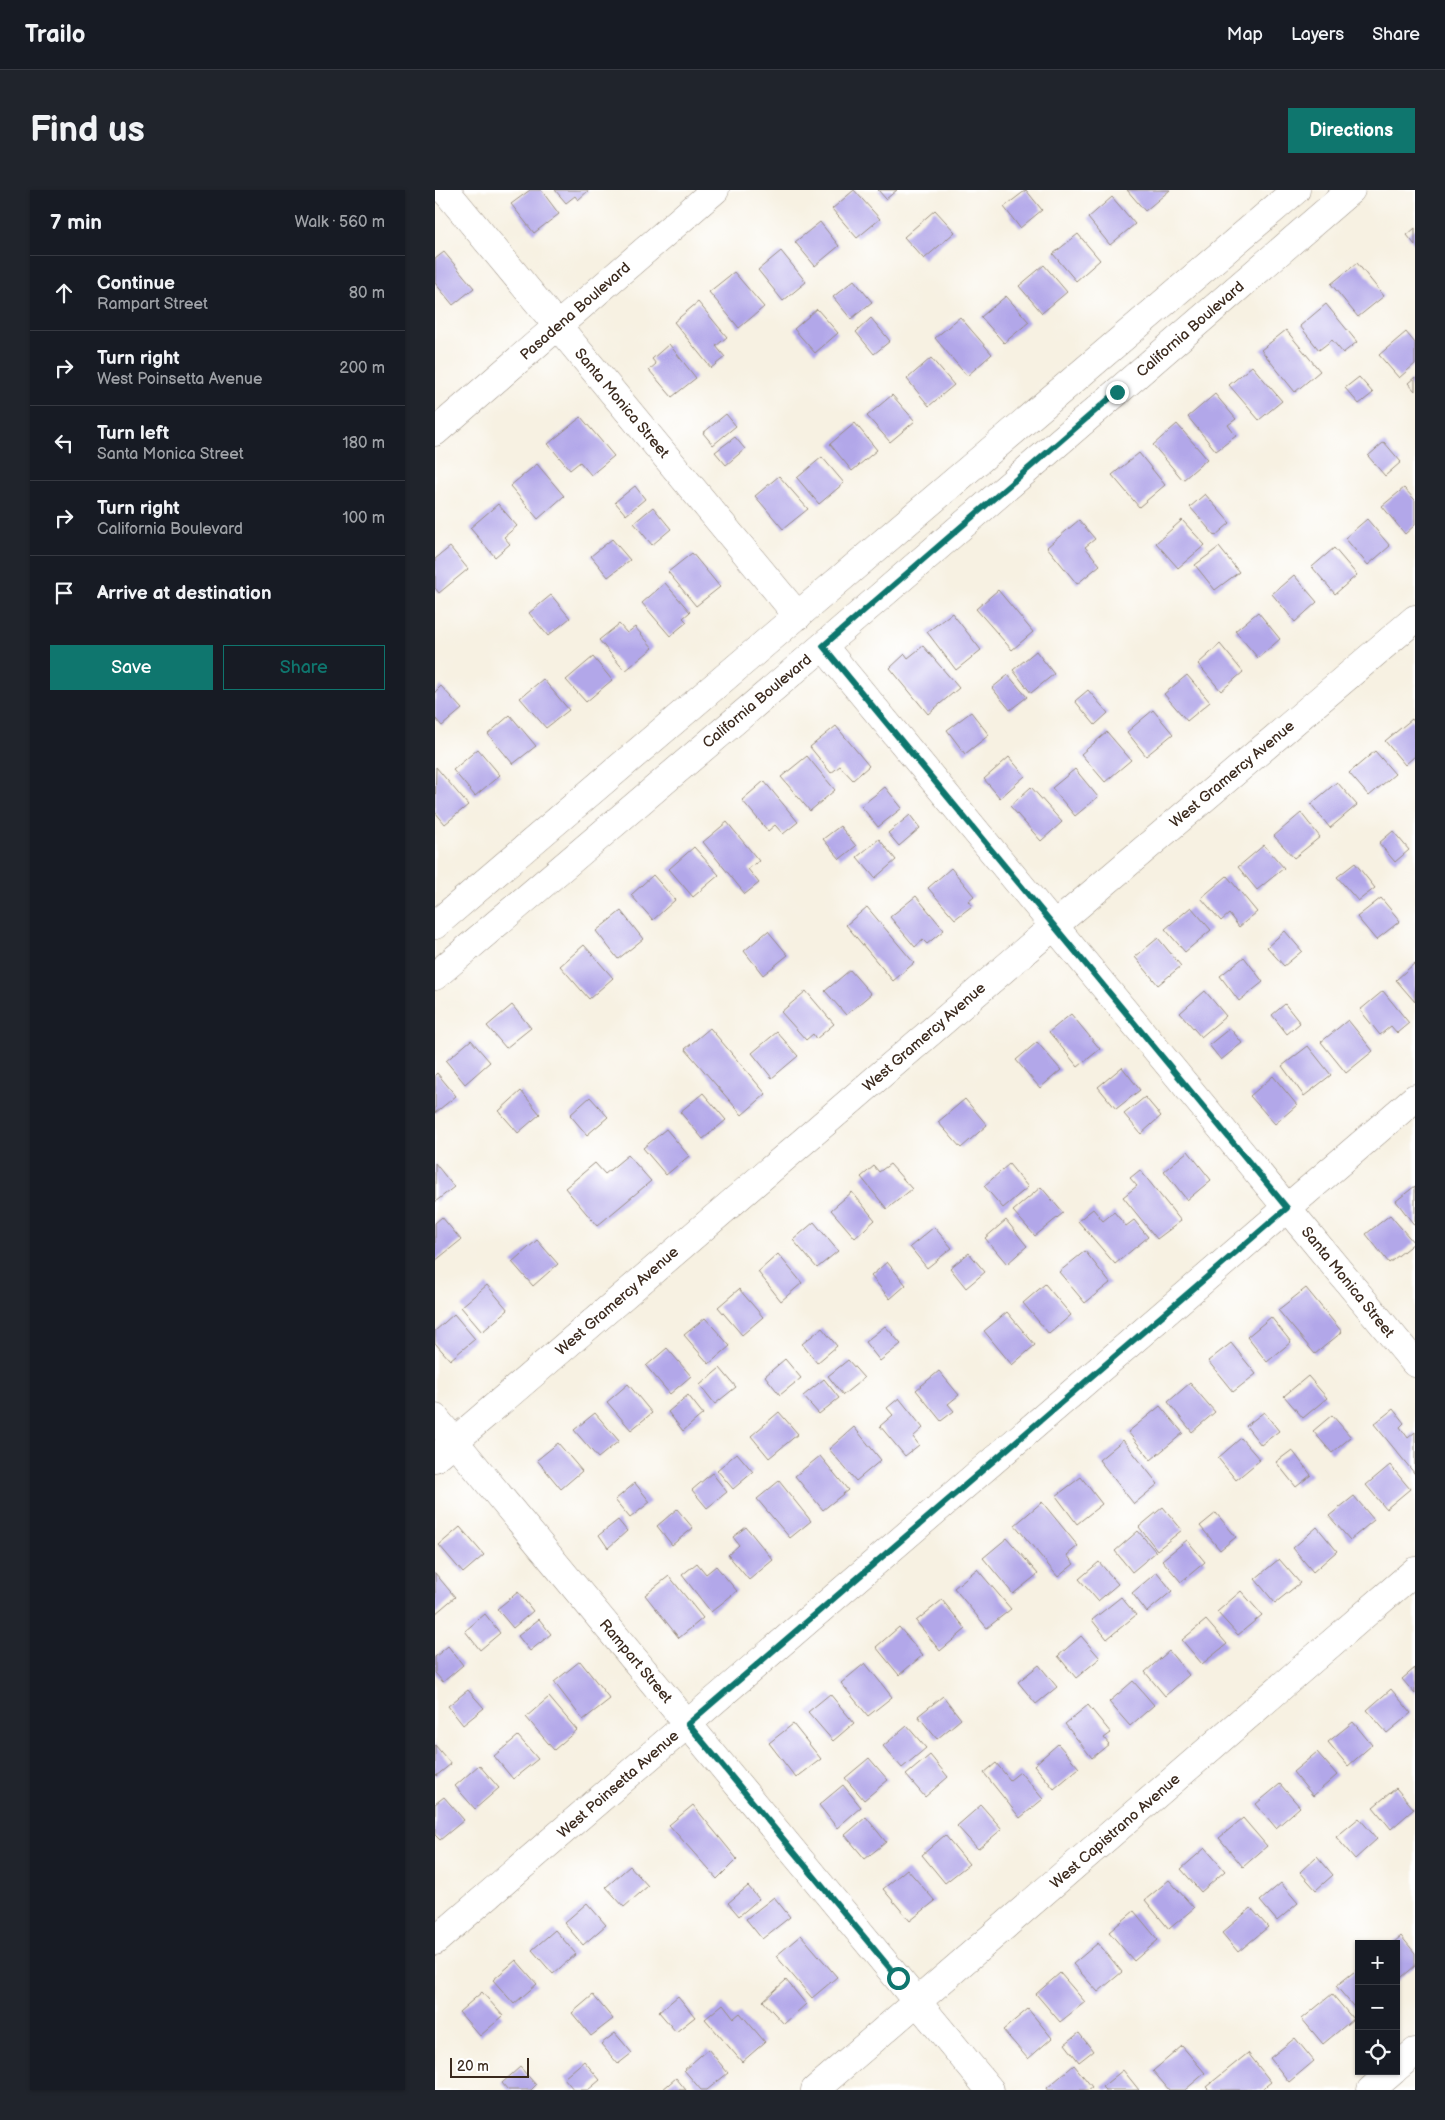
<!DOCTYPE html>
<html lang="en">
<head>
<meta charset="utf-8">
<style>
	:root { --surface:#171b24; --page:#20242c; --text:#f1f3f6; --muted:#9ea1a6; --line:#363941; --accent:#0f766e }
	body { margin:0; font-family:"Balsamiq Sans",sans-serif; background:var(--page); color:var(--text) }
	.controls { position:absolute; right:15px; bottom:15px; display:grid; overflow:hidden; border-radius:0px; box-shadow:0 1px 4px #0004 }
	.controls button { width:45px; height:45px; display:grid; place-items:center; padding:0; border:0; border-bottom:1px solid var(--line); background:var(--surface); color:var(--text); font:25px sans-serif }
	.scale { position:absolute; left:15px; bottom:12px; width:79px; box-sizing:border-box; padding-left:5px; border:2px solid #3b2a1e; border-top:0; font-size:14px; line-height:18px; white-space:nowrap; color:#3b2a1e; -webkit-text-stroke:4px #fff; paint-order:stroke }
	.stop { position:absolute; width:15px; height:15px; margin:-11px; border:4px solid #0f766e; border-radius:50%; background:#fff }
	.stop.end { background:#0f766e; border-color:#fff; box-shadow:0 1px 5px #0008 }
	.list { margin:0; padding:0; list-style:none }
	h2 { display:flex; justify-content:space-between; align-items:center; height:65px; margin:0; padding:0 20px; font-size:21px }
	h2 small { font-size:16px; font-weight:400; color:var(--muted) }
	.list li { display:grid; grid-template-columns:32px 1fr auto; gap:15px; align-items:center; box-sizing:border-box; height:75px; padding:0 20px; border-top:1px solid var(--line) }
	.list b { display:block; font-size:19px; white-space:nowrap }
	.list p { margin:0; font-size:16px; white-space:nowrap; color:var(--muted) }
	.list em { font-size:16px; font-style:normal; color:var(--muted) }
	.actions { display:flex; gap:10px; padding:15px 20px }
	.actions a { flex:1; padding:11px 0; border:1px solid var(--accent); border-radius:0px; text-align:center; font-size:18px; color:var(--accent) }
	.actions .main { background:var(--accent); color:#fff }
	.icon { flex:none; width:28px; height:28px; fill:none; stroke:currentColor; stroke-width:2; stroke-linecap:round; stroke-linejoin:round }
	.map { position:relative; flex:none; width:980px; height:1900px; overflow:hidden; border-radius:0px }
	header { display:flex; align-items:center; gap:30px; box-sizing:border-box; height:70px; padding:0 25px; background:var(--surface); border-bottom:1px solid var(--line) }
	header strong { font-size:24px }
	nav { display:flex; gap:28px; margin-inline-start:auto; font-size:18px }
	.intro { display:flex; align-items:center; justify-content:space-between; box-sizing:border-box; height:120px; padding:0 30px }
	h1 { margin:0; font-size:35px }
	.button { padding:12px 22px; border-radius:0px; background:var(--accent); color:#fff; font-size:18px; font-weight:700 }
	main { display:flex; gap:30px; padding:0 30px }
	aside { flex:1; background:var(--surface); border-radius:0px; box-shadow:0 1px 4px #0004 }
	.map>svg:first-child { display:block }
</style>
</head>
<body>
<header>
<strong>Trailo</strong>
<nav><a>Map</a><a>Layers</a><a>Share</a></nav>
</header>
<div class="intro"><h1>Find us</h1><a class="button">Directions</a></div>
<main>
<aside>
<h2>7 min<small>Walk · 560 m</small></h2>
<ul class="list">
<li><svg class="icon" aria-label="ahead" viewBox="0 0 24 24"><path d="M12 20V5M6 11l6-6 6 6"/></svg><div><b>Continue</b><p>Rampart Street</p></div><em>80 m</em></li>
<li><svg class="icon" aria-label="right" viewBox="0 0 24 24"><path d="M7 20v-9h11M14 6l5 5-5 5"/></svg><div><b>Turn right</b><p>West Poinsetta Avenue</p></div><em>200 m</em></li>
<li><svg class="icon" aria-label="left" viewBox="0 0 24 24"><path d="M17 20v-9H6M10 6l-5 5 5 5"/></svg><div><b>Turn left</b><p>Santa Monica Street</p></div><em>180 m</em></li>
<li><svg class="icon" aria-label="right" viewBox="0 0 24 24"><path d="M7 20v-9h11M14 6l5 5-5 5"/></svg><div><b>Turn right</b><p>California Boulevard</p></div><em>100 m</em></li>
<li><svg class="icon" aria-label="arrive" viewBox="0 0 24 24"><path d="M6 21V4h12l-3 4 3 4H6"/></svg><div><b>Arrive at destination</b></div></li>
</ul>
<div class="actions"><a class="main">Save</a><a>Share</a></div>
</aside>
<div class="map">
<svg width="980" height="1900" viewBox="0 0 980 1900">
	<rect width="100%" height="100%" fill="#fff"/>
	<filter id="ink" filterUnits="userSpaceOnUse"><feTurbulence type="fractalNoise" baseFrequency=".02" numOctaves="2"/><feDisplacementMap in="SourceGraphic" scale="10" xChannelSelector="R" yChannelSelector="G"/><feConvolveMatrix kernelMatrix="1 2 1 2 8 2 1 2 1" color-interpolation-filters="sRGB"/></filter>
	<filter id="wash" filterUnits="userSpaceOnUse"><feTurbulence type="fractalNoise" baseFrequency=".0096" numOctaves="4" result="noise"/><feDisplacementMap in="SourceGraphic" scale="20" xChannelSelector="R" yChannelSelector="G"/><feGaussianBlur stdDeviation="1.12" result="paint"/><feColorMatrix in="noise" values="0 0 0 0 0 0 0 0 0 0 0 0 0 0 0 0 0 1.4 0 .05"/><feComposite in="paint" operator="in"/></filter>
	<g filter="url(#wash)">
		<rect width="100%" height="100%" fill="#f7f1e2"/>
		<g id="blocks">
			<!-- building -->
			<path fill="#b2a7e9" d="M95 0H106L124 24 99 43 76 14Z
				M120 0H154L143 10 140 6 131 13Z
				M419 0 445 29 422 48 397 19Z
				M443 0H462L451 9Z
				M591 0 607 20 585 38 569 17Z
				M692 0H735L710 21Z
				M677 7 700 34 675 55 653 28Z
				M500 20 520 42 489 69 469 47Z
				M385 32 404 56 380 76 360 52Z
				M980 38V55L972 45Z
				M643 44 665 70 641 91 618 64Z
				M346 61 371 92 348 111 323 80Z
				M9 62 39 98 18 115 0 93V69Z
				M922 73 949 106 923 127 896 94Z
				M609 75 632 102 607 123 584 96Z
				M299 82 329 117 304 138 274 102Z
				M419 90 437 112 416 129 398 107Z
				M571 106 594 132 569 153 546 127Z
				M263 112 292 147 281 156 290 167 276 178 239 132Z
				M891 114 922 152 908 163 897 150 884 160 865 136Z
				M382 119 403 143 380 163 359 139Z
				M525 127 557 164 532 186 500 148Z
				M436 128 455 151 439 164 421 142Z
				M851 140 885 181 860 202 826 160Z
				M971 142 980 153V174L964 188 944 165Z
				M234 154 261 188 237 207 214 180 221 174 217 169Z
				M496 168 519 195 494 216 472 189Z
				M817 176 847 211 824 230 794 195Z
				M924 187 938 203 924 214 910 198Z
				M980 187V201L973 193Z
				M780 204 801 229 793 235 801 246 781 261 753 227Z
				M457 205 480 231 455 252 432 226Z
				M291 224 301 236 278 255 268 243Z
				M146 227 179 266 156 285 145 272 135 280 113 254Z
				M420 233 442 260 417 281 395 254Z
				M742 234 772 269 748 290 718 255Z
				M300 247 310 259 291 275 280 262Z
				M949 252 966 272 950 286 933 266Z
				M704 263 730 295 704 317 677 285Z
				M387 267 409 293 384 314 362 288Z
				M102 274 129 306 103 329 75 296Z
				M344 286 373 319 348 339 320 306Z
				M200 296 210 309 191 325 180 312Z
				M969 298 980 310V335L970 344 947 316Z
				M770 304 795 333 780 346 755 317Z
				M63 314 82 336 69 347 75 354 60 367 35 338Z
				M218 317 236 339 217 355 199 333Z
				M932 329 955 356 933 375 910 348Z
				M644 330 660 349 650 357 665 375 642 394 612 357Z
				M747 330 770 355 743 378 721 353Z
				M177 349 195 370 173 387 156 366Z
				M15 357 33 379 4 403 0 398V369Z
				M784 357 804 382 780 400 760 375Z
				M899 358 922 385 900 404 877 377Z
				M257 363 285 397 261 416 233 382Z
				M859 385 882 412 860 432 837 404Z
				M230 393 255 422 248 428 252 432 235 446 207 413Z
				M563 400 598 442 577 460 541 419Z
				M116 405 135 428 113 446 94 423Z
				M823 422 845 449 823 468 800 441Z
				M517 423 546 460 521 480 492 442Z
				M184 434 192 443 200 437 218 458 190 481 164 450Z
				M785 454 808 482 786 501 763 474Z
				M488 456 524 498 493 524 455 478 470 464 473 468Z
				M601 461 619 484 596 503 578 480Z
				M158 467 177 490 151 512 131 490Z
				M573 485 592 507 575 520 557 498Z
				M752 485 775 512 752 531 729 504Z
				M108 489 134 520 111 538 85 508Z
				M6 496 27 519 7 536 0 528V502Z
				M653 500 673 523 660 535 640 511Z
				M718 520 738 544 711 566 692 542Z
				M536 522 554 545 530 564 512 540Z
				M75 525 101 556 78 574 53 544Z
				M977 529 980 533V566L970 575 950 551Z
				M401 536 434 576 418 590 405 576 396 583 375 557Z
				M672 542 696 570 670 592 646 564Z
				M43 559 65 585 40 606 18 580Z
				M940 561 960 584 934 606 914 583Z
				M372 566 400 600 375 621 346 587Z
				M574 567 590 586 565 608 549 589Z
				M1 577 33 615 10 634 0 622Z
				M640 579 663 607 640 626 617 598Z
				M329 591 363 632 348 644 340 635 333 641 307 610Z
				M902 592 922 615 895 638 876 614Z
				M450 597 467 618 443 637 426 616Z
				M596 597 627 632 606 651 575 616Z
				M866 623 885 647 859 668 839 646Z
				M475 625 485 638 464 656 453 643Z
				M292 632 324 671 313 679 324 693 310 704 268 652Z
				M405 636 421 656 405 669 388 649Z
				M958 641 974 660 960 672 944 653Z
				M444 649 461 670 440 688 422 667Z
				M829 655 849 678 822 700 803 677Z
				M259 657 284 685 258 707 234 679Z
				M920 673 940 698 923 711 902 687Z
				M516 678 539 706 533 711 537 716 520 729 493 698Z
				M218 685 240 710 218 730 196 705Z
				M792 686 822 722 804 737 794 724 786 731 766 708Z
				M481 706 509 740 492 754 488 750 480 757 455 727Z
				M946 708 965 731 941 750 922 727Z
				M432 717 479 773 458 791 411 735Z
				M756 717 776 740 750 762 730 739Z
				M186 721 208 749 183 769 161 741Z
				M333 741 353 765 328 785 309 761Z
				M850 741 867 761 849 776 832 757Z
				M723 748 746 776 723 795 700 767Z
				M149 755 178 788 154 809 125 776Z
				M809 767 828 792 804 811 785 786Z
				M980 773V812L961 790Z
				M415 780 436 804 411 825 390 801Z
				M371 801 399 834 381 849 378 844 371 850 346 822Z
				M770 801 791 826 766 847 745 823Z
				M948 801 974 833 962 843 956 836 945 845 925 820Z
				M850 814 865 833 852 844 837 825Z
				M77 815 96 838 71 858 52 836Z
				M636 824 665 859 643 877 614 842Z
				M913 830 938 861 911 883 886 852Z
				M275 838 331 904 307 925 250 859Z
				M795 838 807 853 786 870 774 855Z
				M342 842 363 866 337 888 317 863Z
				M36 850 55 872 30 894 11 871Z
				M602 852 626 880 605 898 581 870Z
				M873 856 896 885 869 906 847 876Z
				M687 877 705 900 681 919 663 897Z
				M2 883 21 906 0 923V885Z
				M838 886 862 915 840 934 815 906Z
				M86 901 105 924 83 943 64 921Z
				M268 903 291 930 268 949 245 922Z
				M155 907 173 927 152 945 135 925Z
				M710 907 726 926 706 944 689 924Z
				M530 909 552 935 526 958 503 932Z
				M231 939 254 966 231 985 208 958Z
				M753 961 776 990 752 1010 729 981Z
				M193 965 216 991 162 1036 130 998 160 973 170 984Z
				M0 973 19 997 0 1012Z
				M455 974 477 999 452 1019 426 987 439 976 444 982Z
				M574 974 593 997 568 1018 549 996Z
				M705 980 746 1031 722 1049 688 1007 702 996 695 988Z
				M980 996V1036L961 1011Z
				M606 997 628 1023 600 1046 578 1021Z
				M417 1002 440 1030 420 1048 396 1020Z
				M658 1019 668 1031 679 1022 691 1036 699 1030 713 1047 680 1074 643 1031Z
				M955 1025 979 1053 954 1073 931 1044Z
				M7 1027 26 1050 0 1071V1033Z
				M571 1030 592 1056 572 1074 550 1048Z
				M379 1032 403 1061 382 1078 358 1050Z
				M499 1037 517 1058 492 1078 475 1057Z
				M102 1050 123 1074 98 1096 77 1072Z
				M650 1061 675 1093 650 1113 624 1082Z
				M534 1063 550 1082 531 1098 515 1078Z
				M343 1064 367 1093 346 1111 323 1082Z
				M452 1072 471 1095 455 1109 436 1086Z
				M610 1094 636 1125 614 1144 588 1113Z
				M52 1095 73 1120 47 1142 26 1117Z
				M871 1098 907 1142 880 1164 843 1120Z
				M304 1099 328 1127 307 1145 283 1117Z
				M572 1122 600 1155 577 1175 549 1141Z
				M19 1124 40 1149 15 1170 0 1153V1141Z
				M836 1127 856 1152 832 1172 812 1147Z
				M270 1128 295 1156 274 1174 249 1145Z
				M450 1136 466 1154 445 1171 430 1152Z
				M387 1138 402 1156 382 1173 367 1154Z
				M796 1153 821 1184 798 1202 773 1171Z
				M232 1158 256 1186 235 1204 211 1176Z
				M350 1169 366 1188 345 1205 330 1186Z
				M413 1170 429 1188 408 1205 393 1186Z
				M285 1178 301 1197 280 1214 265 1195Z
				M504 1181 524 1205 513 1214 519 1221 506 1231 481 1200Z
				M873 1186 892 1208 868 1228 849 1206Z
				M389 1189 404 1208 384 1224 368 1206Z
				M755 1193 780 1222 757 1242 733 1212Z
				M193 1194 217 1223 196 1240 172 1212Z
				M253 1205 268 1224 248 1241 233 1222Z
				M464 1208 488 1238 478 1247 484 1255 470 1266 445 1236 458 1225 452 1218Z
				M725 1216 748 1243 716 1270 693 1242Z
				M958 1219 969 1233 965 1237 973 1248 980 1242V1284L939 1234Z
				M344 1222 363 1244 334 1268 316 1246Z
				M829 1222 844 1241 826 1255 811 1236Z
				M160 1223 184 1251 163 1268 139 1240Z
				M897 1225 916 1247 897 1263 878 1241Z
				M419 1237 446 1270 421 1291 394 1259Z
				M806 1248 825 1270 801 1290 783 1268Z
				M688 1250 723 1294 699 1314 664 1270Z
				M123 1253 147 1281 126 1299 102 1270Z
				M857 1260 876 1285 861 1297 841 1272Z
				M302 1263 318 1282 298 1299 282 1280Z
				M385 1266 413 1300 388 1320 360 1286Z
				M955 1275 975 1299 951 1319 931 1295Z
				M277 1283 292 1302 272 1318 257 1300Z
				M646 1287 667 1314 642 1334 621 1306Z
				M344 1291 376 1331 355 1348 322 1309Z
				M200 1293 215 1312 195 1328 180 1310Z
				M919 1306 939 1330 915 1350 894 1326Z
				M607 1312 643 1356 632 1365 639 1374 623 1387 580 1335Z
				M728 1317 747 1340 722 1360 704 1337Z
				M242 1319 258 1338 237 1355 222 1336Z
				M781 1323 801 1347 785 1360 765 1336Z
				M183 1330 192 1341 173 1358 164 1345Z
				M25 1337 49 1365 28 1383 4 1355Z
				M311 1337 338 1370 314 1390 293 1365 304 1355 298 1347Z
				M882 1337 902 1361 878 1382 858 1358Z
				M703 1341 721 1362 697 1382 680 1361Z
				M572 1348 603 1384 578 1404 548 1368Z
				M752 1350 770 1372 746 1392 727 1370Z
				M844 1369 865 1393 840 1413 820 1389Z
				M664 1372 683 1394 663 1411 644 1389Z
				M262 1373 271 1384 281 1376 302 1401 276 1422 247 1385Z
				M542 1379 576 1419 552 1438 519 1398Z
				M722 1382 737 1401 712 1422 697 1403Z
				M0 1383 20 1407 0 1424Z
				M234 1386 268 1428 244 1448 210 1405Z
				M806 1401 827 1425 803 1445 782 1422Z
				M83 1402 98 1421 78 1438 62 1419Z
				M686 1407 701 1425 672 1449 657 1430Z
				M507 1410 531 1439 505 1461 481 1431Z
				M50 1424 65 1443 45 1460 30 1441Z
				M104 1429 116 1444 95 1461 83 1446Z
				M771 1430 792 1454 767 1474 747 1450Z
				M464 1437 488 1465 464 1485 441 1457Z
				M646 1446 665 1468 641 1488 623 1466Z
				M13 1456 28 1475 8 1492 0 1483V1467Z
				M734 1461 754 1485 730 1506 710 1482Z
				M145 1471 175 1509 148 1530 119 1492Z
				M430 1473 457 1507 433 1526 406 1493Z
				M604 1475 622 1497 601 1514 583 1492Z
				M980 1478V1504L967 1489Z
				M698 1491 719 1515 695 1536 674 1512Z
				M956 1499 976 1523 952 1543 932 1520Z
				M33 1500 49 1518 28 1535 13 1516Z
				M395 1504 419 1533 398 1551 373 1522Z
				M508 1506 526 1529 502 1549 483 1526Z
				M114 1507 142 1540 119 1560 91 1527Z
				M653 1515 676 1543 669 1548 674 1554 657 1568 630 1534Z
				M918 1532 937 1555 913 1576 893 1552Z
				M358 1534 386 1569 361 1588 334 1553Z
				M472 1536 491 1558 467 1578 448 1556Z
				M83 1546 103 1569 78 1589 59 1566Z
				M623 1554 644 1578 619 1599 599 1575Z
				M0 1555 16 1574 1 1586 0 1584Z
				M882 1562 902 1585 878 1606 858 1582Z
				M495 1565 513 1587 490 1607 471 1585Z
				M434 1568 453 1590 429 1610 410 1588Z
				M561 1573 575 1590 585 1582 608 1609 585 1628 549 1583Z
				M44 1575 64 1598 40 1619 20 1596Z
				M845 1594 865 1617 841 1638 821 1614Z
				M408 1595 426 1617 402 1638 384 1615Z
				M961 1598 979 1619 956 1639 938 1617Z
				M9 1607 29 1630 5 1650 0 1645V1614Z
				M258 1615 302 1669 282 1689 234 1635Z
				M546 1615 567 1639 543 1659 522 1636Z
				M431 1627 451 1652 430 1669 410 1645Z
				M808 1628 832 1656 808 1677 784 1648Z
				M924 1628 942 1649 920 1669 901 1647Z
				M510 1645 534 1674 510 1693 487 1665Z
				M770 1658 790 1681 766 1702 746 1679Z
				M882 1666 898 1685 881 1700 865 1682Z
				M195 1676 213 1696 189 1717 171 1697Z
				M472 1679 500 1711 475 1731 448 1699Z
				M734 1690 759 1718 734 1739 710 1710Z
				M846 1693 863 1713 842 1731 825 1711Z
				M313 1696 324 1709 304 1726 293 1713Z
				M339 1707 355 1727 327 1749 311 1729Z
				M152 1713 171 1735 148 1755 129 1733Z
				M816 1718 833 1737 803 1762 787 1743Z
				M699 1721 723 1750 699 1771 674 1742Z
				M120 1740 141 1764 118 1784 97 1760Z
				M366 1745 402 1787 377 1808 341 1766Z
				M966 1746 980 1763V1776L961 1792V1754H957Z
				M663 1753 687 1782 663 1802 638 1774Z
				M81 1770 102 1794 79 1814 58 1790Z
				M924 1778V1823L901 1796Z
				M625 1783 650 1812 625 1832 601 1804Z
				M351 1790 371 1814 349 1834 328 1811Z
				M47 1802 68 1826 45 1846 24 1822Z
				M897 1804 918 1829 888 1854 867 1829Z
				M158 1805 178 1829 156 1846 137 1823Z
				M243 1806 260 1827 241 1842 224 1822Z
				M288 1814 299 1828 305 1823 330 1852 307 1872 270 1829Z
				M593 1819 617 1848 593 1869 568 1840Z
				M180 1843 197 1863 183 1874 166 1854Z
				M644 1843 658 1861 644 1872 630 1854Z
				M860 1848 879 1871 854 1892 835 1868Z
				M747 1856 770 1883 750 1900H734L718 1881Z
				M273 1859 293 1883 272 1900H266L249 1880Z
				M813 1863 836 1892 826 1900H774L771 1897Z
				M149 1871 165 1890 153 1900H139L129 1888Z
				M639 1875 657 1897 653 1900H613L612 1898Z
				M85 1877 101 1895 96 1900H73L67 1893Z
				M688 1880 704 1900H670L667 1897Z
				M241 1888 251 1900H227Z"/>
		</g>
	</g>
	<g filter="url(#ink)">
		<use href="#blocks" fill-opacity="0" stroke="#998e80" stroke-width="1"/>
		<g fill="none" stroke-linecap="round" stroke-linejoin="round">
			<!-- minor casing -->
			<g stroke="#998e80" stroke-width="29">
				<path id="minor" d="M10 0 363 426
					M0 242 280 0
					M388 456 980 1173
					M0 735 861 0
					M0 786 388 456 916 0
					M0 1228 555 1900
					M0 1268 619 736 980 429
					M0 1751 980 908
					M961 1878 980 1862
					M380 1900 980 1381
					M936 1900 958 1881"/>
			</g>
			<!-- minor -->
			<use href="#minor" stroke="#fff" stroke-width="28"/>
		</g>
	</g>
	<g fill="none" stroke-linecap="round" stroke-linejoin="round" filter="url(#ink)">
		<!-- route -->
		<path stroke="#0f766e" stroke-width="6" d="M463 1788 253 1534 852 1018 388 456 682 202"/>
	</g>
	<g text-anchor="middle" stroke-width="4" stroke-linejoin="round" paint-order="stroke">
		<!-- street labels -->
		<g font-size="15" fill="#3b2a1e" stroke="#fff">
			<text transform="translate(140 121) rotate(-41)" y="5">Pasadena Boulevard</text>
			<text transform="translate(755 139) rotate(-41)" y="5">California Boulevard</text>
			<text transform="translate(187 213) rotate(50)" y="5">Santa Monica Street</text>
			<text transform="translate(322 511) rotate(-40)" y="5">California Boulevard</text>
			<text transform="translate(797 584) rotate(-40)" y="5">West Gramercy Avenue</text>
			<text transform="translate(489 847) rotate(-41)" y="5">West Gramercy Avenue</text>
			<text transform="translate(913 1092) rotate(51)" y="5">Santa Monica Street</text>
			<text transform="translate(182 1111) rotate(-41)" y="5">West Gramercy Avenue</text>
			<text transform="translate(201 1471) rotate(50)" y="5">Rampart Street</text>
			<text transform="translate(183 1594) rotate(-41)" y="5">West Poinsetta Avenue</text>
			<text transform="translate(680 1641) rotate(-41)" y="5">West Capistrano Avenue</text>
		</g>
	</g>
</svg>
<div class="controls">
<button>+</button>
<button>−</button>
<button><svg class="icon" aria-label="locate" viewBox="0 0 24 24"><circle cx="12" cy="12" r="6"/><path d="M12 2v4M12 18v4M2 12h4M18 12h4"/></svg></button>
</div>
<div class="scale">20 m</div>
<div class="stop" style="left:463px;top:1788px"></div>
<div class="stop end" style="left:682px;top:202px"></div>
</div>
</main>
</body>
</html>
